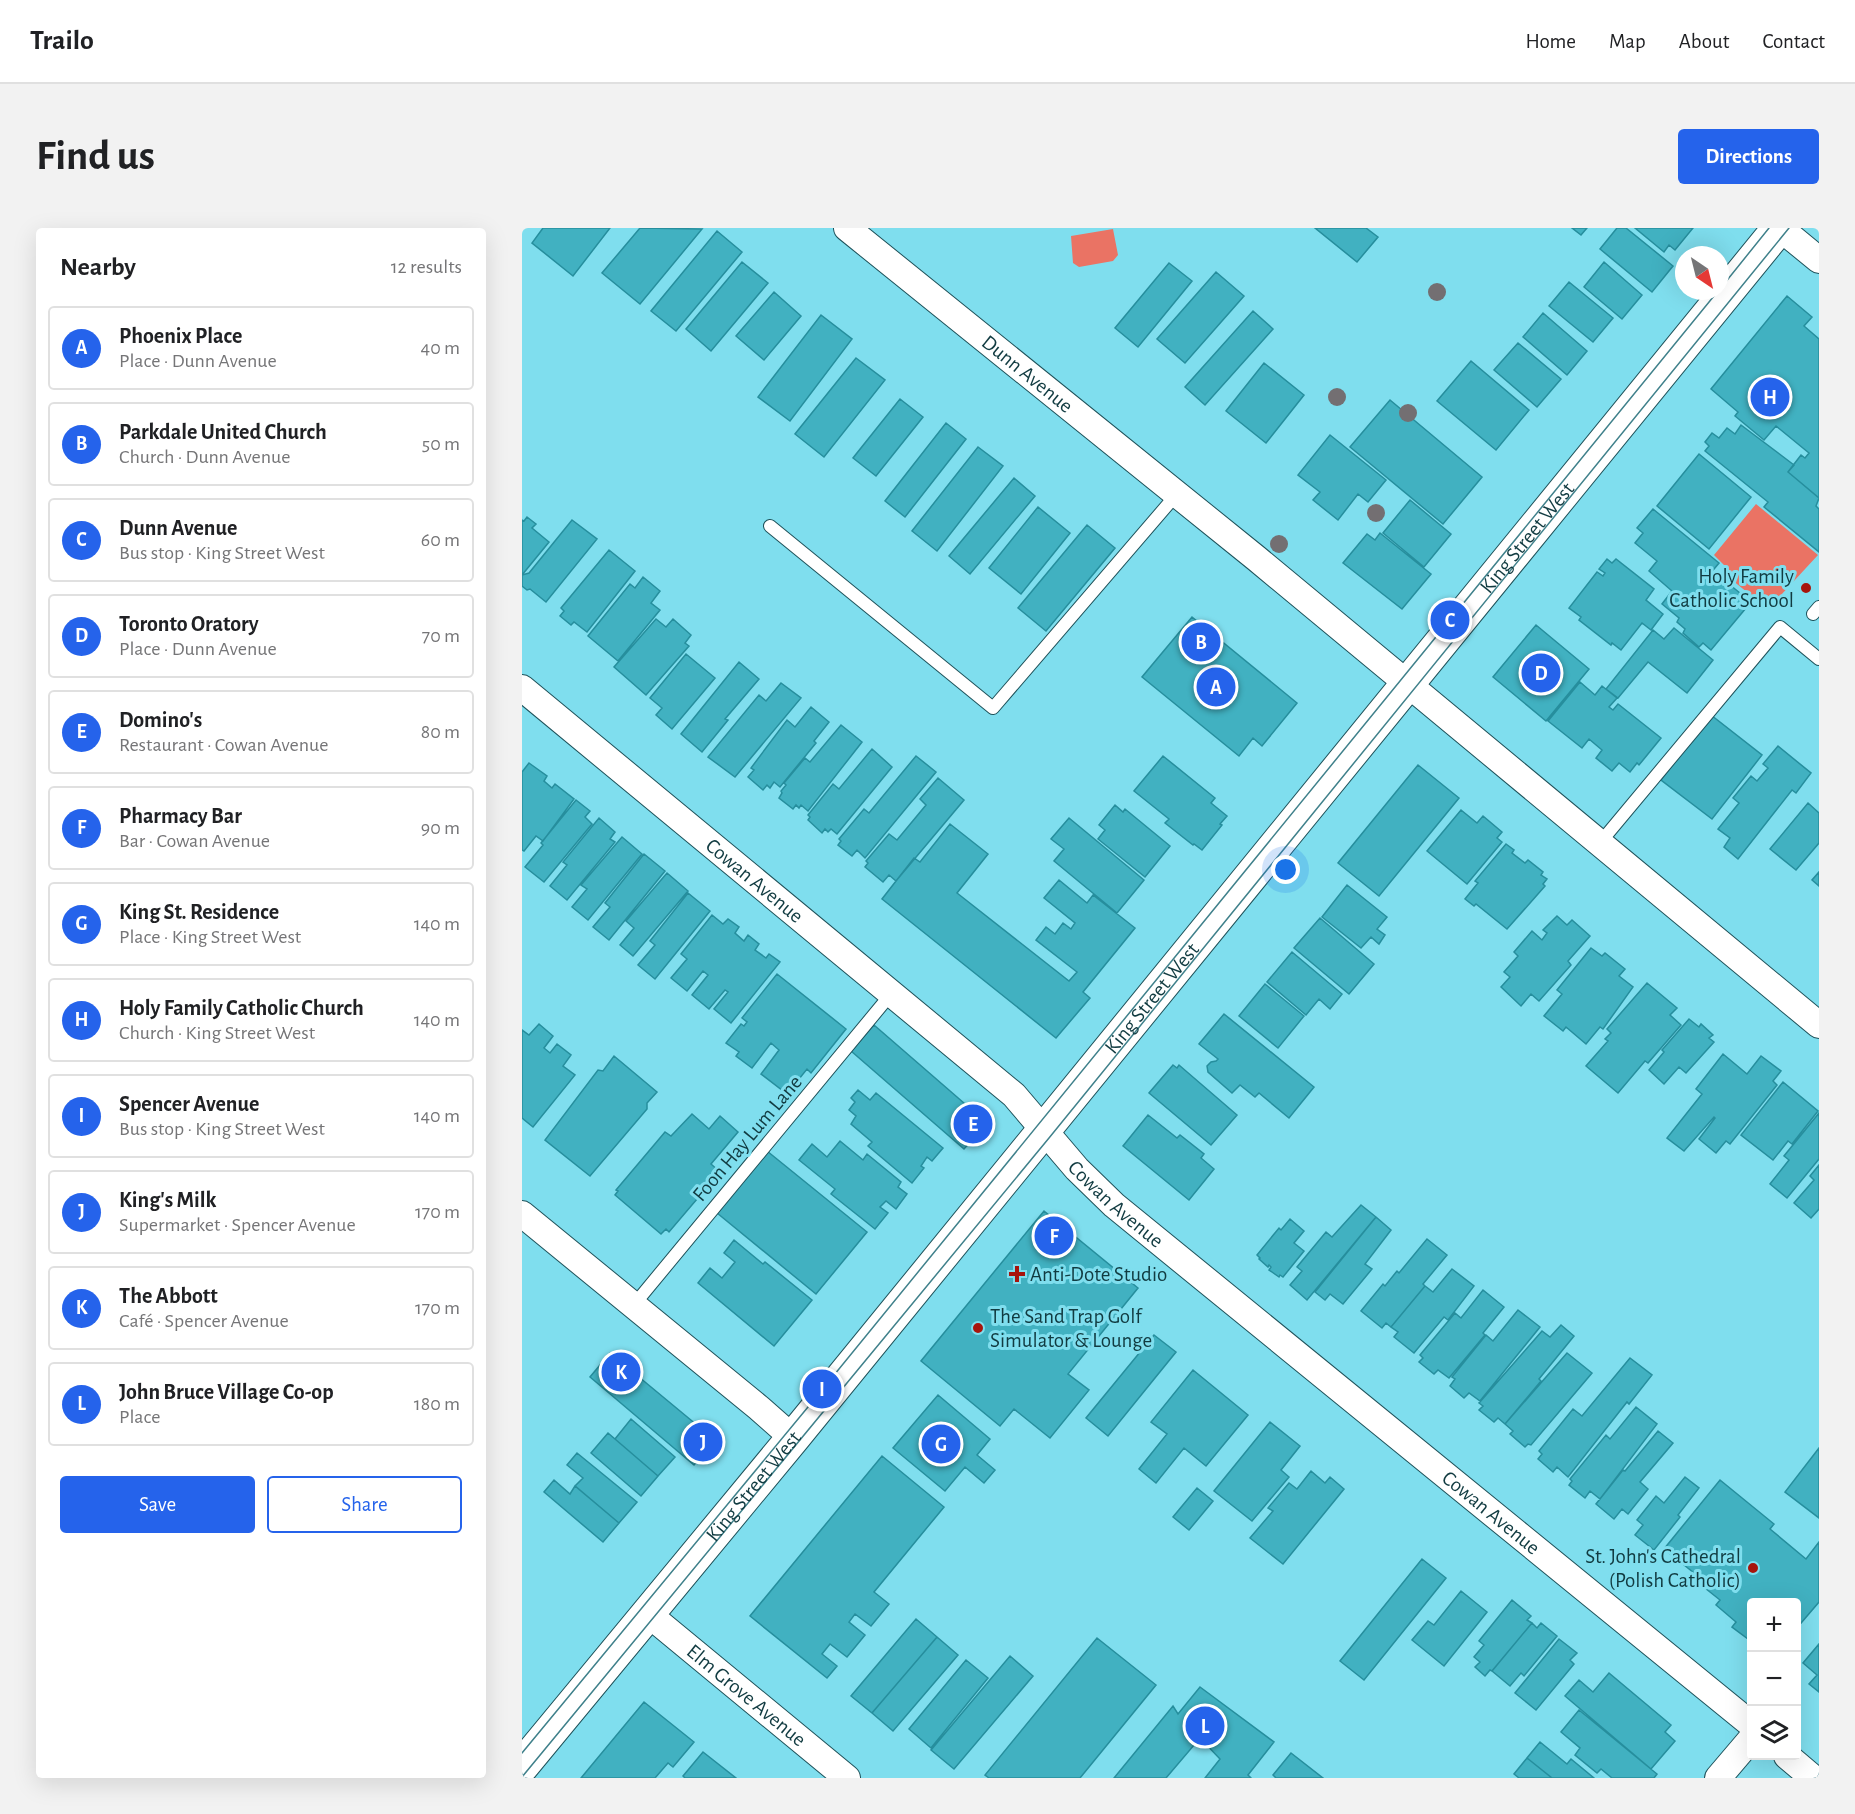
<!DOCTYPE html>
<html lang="en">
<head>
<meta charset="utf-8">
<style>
	:root { --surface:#fff; --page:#f2f2f2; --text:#202124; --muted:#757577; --line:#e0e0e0; --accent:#2563eb }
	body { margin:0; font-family:"Alegreya Sans",sans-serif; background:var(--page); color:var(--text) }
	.controls { position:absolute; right:18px; bottom:18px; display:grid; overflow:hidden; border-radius:6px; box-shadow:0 6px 24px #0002 }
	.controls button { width:54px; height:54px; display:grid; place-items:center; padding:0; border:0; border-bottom:2px solid var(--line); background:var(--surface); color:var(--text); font:30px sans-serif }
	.compass { position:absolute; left:1153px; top:18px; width:54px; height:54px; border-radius:50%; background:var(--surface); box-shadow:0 6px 24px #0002; rotate:145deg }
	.you { position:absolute; left:764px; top:642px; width:21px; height:21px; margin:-15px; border:4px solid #fff; border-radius:50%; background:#1a73e8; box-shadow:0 0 0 9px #1a73e833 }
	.badge { display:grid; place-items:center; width:39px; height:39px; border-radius:50%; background:var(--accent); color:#fff; font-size:20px; font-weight:700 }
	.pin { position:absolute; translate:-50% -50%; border:3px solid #fff; box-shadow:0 2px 6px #0006 }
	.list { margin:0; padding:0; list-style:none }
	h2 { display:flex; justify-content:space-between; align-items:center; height:78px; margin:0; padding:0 24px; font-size:26px }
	h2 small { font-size:20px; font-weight:400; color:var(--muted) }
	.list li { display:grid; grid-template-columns:39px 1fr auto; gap:18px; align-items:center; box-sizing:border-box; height:84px; margin:0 12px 12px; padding:0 12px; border:2px solid var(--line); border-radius:6px }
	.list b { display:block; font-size:22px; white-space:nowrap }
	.list p { margin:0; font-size:20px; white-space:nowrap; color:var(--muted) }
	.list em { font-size:20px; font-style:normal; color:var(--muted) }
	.actions { display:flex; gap:12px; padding:18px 24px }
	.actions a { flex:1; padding:14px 0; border:2px solid var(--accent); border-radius:6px; text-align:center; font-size:21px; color:var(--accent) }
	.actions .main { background:var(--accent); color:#fff }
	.icon { flex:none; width:33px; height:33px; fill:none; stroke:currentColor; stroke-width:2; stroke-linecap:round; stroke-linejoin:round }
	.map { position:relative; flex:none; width:1297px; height:1550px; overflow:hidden; border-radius:6px }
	header { display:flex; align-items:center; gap:36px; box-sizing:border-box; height:84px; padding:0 30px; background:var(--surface); border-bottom:2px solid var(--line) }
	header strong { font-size:28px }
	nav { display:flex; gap:33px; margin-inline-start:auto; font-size:21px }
	.intro { display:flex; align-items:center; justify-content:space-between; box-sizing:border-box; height:144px; padding:0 36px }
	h1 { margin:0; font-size:42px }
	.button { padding:15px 27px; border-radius:6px; background:var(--accent); color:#fff; font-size:21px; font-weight:700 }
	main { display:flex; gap:36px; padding:0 36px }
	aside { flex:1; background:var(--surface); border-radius:6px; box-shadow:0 6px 24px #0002 }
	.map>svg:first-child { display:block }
</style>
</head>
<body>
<header>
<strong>Trailo</strong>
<nav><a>Home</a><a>Map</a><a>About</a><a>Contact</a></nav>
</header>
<div class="intro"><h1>Find us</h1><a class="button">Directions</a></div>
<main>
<aside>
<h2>Nearby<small>12 results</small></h2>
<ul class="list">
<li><span class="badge">A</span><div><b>Phoenix Place</b><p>Place · Dunn Avenue</p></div><em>40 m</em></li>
<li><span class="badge">B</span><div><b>Parkdale United Church</b><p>Church · Dunn Avenue</p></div><em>50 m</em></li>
<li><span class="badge">C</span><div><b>Dunn Avenue</b><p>Bus stop · King Street West</p></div><em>60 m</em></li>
<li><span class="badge">D</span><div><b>Toronto Oratory</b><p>Place · Dunn Avenue</p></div><em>70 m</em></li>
<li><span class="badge">E</span><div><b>Domino's</b><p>Restaurant · Cowan Avenue</p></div><em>80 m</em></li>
<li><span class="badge">F</span><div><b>Pharmacy Bar</b><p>Bar · Cowan Avenue</p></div><em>90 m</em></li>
<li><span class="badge">G</span><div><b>King St. Residence</b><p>Place · King Street West</p></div><em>140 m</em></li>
<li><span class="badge">H</span><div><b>Holy Family Catholic Church</b><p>Church · King Street West</p></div><em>140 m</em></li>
<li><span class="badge">I</span><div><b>Spencer Avenue</b><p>Bus stop · King Street West</p></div><em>140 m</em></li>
<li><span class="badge">J</span><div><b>King's Milk</b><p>Supermarket · Spencer Avenue</p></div><em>170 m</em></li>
<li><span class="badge">K</span><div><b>The Abbott</b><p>Café · Spencer Avenue</p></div><em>170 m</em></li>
<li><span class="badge">L</span><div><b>John Bruce Village Co-op</b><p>Place</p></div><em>180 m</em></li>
</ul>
<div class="actions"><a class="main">Save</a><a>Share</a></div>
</aside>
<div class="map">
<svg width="1297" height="1550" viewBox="0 0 1297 1550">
	<rect width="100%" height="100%" fill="#7fdeee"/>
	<!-- green -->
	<path fill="#ea7364" d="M591 1 596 27 591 33 557 39 551 35 549 8Z
		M1234 276 1296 327 1246 381 1200 344 1203 338 1192 327Z"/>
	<!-- building -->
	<path fill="#41b1c1" stroke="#268e9d" stroke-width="1.5" d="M21 0H88L51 48 10 15Z
		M118 0 180 1 118 76 80 45Z
		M793 0H844L856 9 835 34Z
		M1050 0H1065L1059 7Z
		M1095 0H1104L1151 38 1130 64 1078 21Z
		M1113 0H1171L1153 22 1147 17 1142 24Z
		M195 3 220 24 154 103 129 83Z
		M220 34 246 55 189 123 164 101Z
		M1082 34 1120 67 1100 91 1062 59Z
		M647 35 670 53 616 119 593 100Z
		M694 44 722 68 663 135 635 111Z
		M1047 54 1091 90 1071 114 1027 78Z
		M252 64 279 88 242 132 214 108Z
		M1265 68 1290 89 1282 98 1297 111V270L1266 244 1279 227 1283 230 1287 225 1254 198 1242 212 1213 188 1216 184 1189 161Z
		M731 83 751 101 683 177 663 159Z
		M1021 85 1065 123 1045 147 1001 109Z
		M299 87 330 111 268 193 236 169Z
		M996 115 1039 151 1015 179 972 142Z
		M334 130 363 152 302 229 273 206Z
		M949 133 1007 182 974 222 915 173Z
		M742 135 782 167 744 215 704 183Z
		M378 171 401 189 354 248 331 230Z
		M868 172 960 249 921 296 828 219Z
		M424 195 444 211 383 289 363 273Z
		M1219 197 1272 237 1266 244 1297 270 1294 278 1297 281V324L1242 279 1246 274 1183 223 1187 218 1183 214 1190 205 1197 210 1205 200 1213 206Z
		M808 207 864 252 846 274 836 266 816 292 791 272 798 264 776 247Z
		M456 219 481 238 415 323 390 303Z
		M1177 226 1229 269 1187 321 1135 278Z
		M492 250 513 268 448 346 427 328Z
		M888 272 929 306 902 339 861 305Z
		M516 279 548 305 499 366 467 340Z
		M1131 281 1197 335 1187 347 1193 353 1197 348 1229 374 1189 422 1181 415 1177 419 1161 405 1163 401 1155 394 1157 390 1140 376 1150 363 1127 343 1135 333 1113 315 1121 305 1115 300Z
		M5 289 14 296 10 300 27 314 0 347V292L2 293Z
		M50 292 75 311 24 374 8 361 5 362 0 358V347L7 345Z
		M565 297 593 320 524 403 496 380Z
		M858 305 909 346 880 381 821 335 845 306 853 312Z
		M87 322 113 343 65 404 52 394 49 397 38 388 42 383 39 380Z
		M1085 331 1090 335 1094 331 1132 361 1124 372 1141 386 1129 402 1120 395 1099 422 1090 415 1089 417 1057 392 1059 389 1047 380 1075 344 1081 348 1083 345 1077 341Z
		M121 349 138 363 129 375 138 382 96 433 66 408 108 356 113 360Z
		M670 389 775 475 740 518 731 510 717 528 620 449Z
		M134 391 144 399 151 391 169 407 163 415 167 418 124 467 92 439Z
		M1014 397 1067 441 1024 493 971 449Z
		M1152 400 1191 432 1165 465 1126 434 1096 470 1084 461 1131 402 1142 411Z
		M164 426 193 450 150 501 134 487 140 480 128 470Z
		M217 434 237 451 203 491 206 492 180 524 159 506Z
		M1058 454 1073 467 1080 458 1095 470 1087 479 1091 482 1096 476 1139 510 1117 537 1115 535 1108 544 1097 535 1090 543 1074 530 1080 522 1067 511 1060 520 1026 493Z
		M259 455 279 470 213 549 186 529 237 467 244 473Z
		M289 479 307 494 292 513 294 515 258 559 252 554 248 560 245 557 241 562 226 549 232 542 229 540 265 492 273 499Z
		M1189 487 1240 527 1190 591 1139 552Z
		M319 497 340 514 286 583 279 577 277 580 274 577 271 581 257 570 260 565 259 563 264 557 262 555 283 530 288 534Z
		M1256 518 1289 545 1274 565 1270 562 1216 631 1202 619 1208 610 1196 601 1217 575 1211 570 1229 548 1235 553 1246 540 1241 536Z
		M350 521 370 539 315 606 309 601 306 604 303 601 300 605 286 592 288 589 286 587 311 556 317 561Z
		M394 528 414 544 343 630 335 622 330 628 316 617 319 613 317 611 342 581 347 585Z
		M641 528 693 570 689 575 705 588 698 596 700 597 680 622 672 616 671 617 643 595 647 591 612 563Z
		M7 535 25 548 22 553 30 560 33 556 52 571 21 613 14 608 2 623 0 622V544Z
		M896 537 937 570 857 668 816 635Z
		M416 550 442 572 374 653 367 647 361 654 343 639 346 635 344 633 367 606 375 612 404 577 398 571Z
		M54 572 68 583 63 589 70 596 22 654 3 639 21 617 19 615Z
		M1286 575 1297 585V615L1274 642 1248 621Z
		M593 577 601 584 603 581 648 618 623 649 576 611 583 602 577 597Z
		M939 582 955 595 961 588 980 604 975 610 980 614 945 656 905 623Z
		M77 590 93 604 88 611 93 614 45 672 28 658 45 637 41 634Z
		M547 590 622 652 595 685 532 633 542 621 529 611Z
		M428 596 466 626 435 665 547 753 555 744 514 712 524 699 533 706 541 695 549 701 553 695 522 670 537 652 565 675 571 667 613 700 561 764 568 770 534 810 360 671 392 630 398 634Z
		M100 609 120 626 66 692 50 679 65 661 59 657Z
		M984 616 992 622 990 625 1003 635 1006 632 1021 644 1019 647 1025 651 1021 656 1023 658 985 701 954 676 952 678 943 671 956 655 953 653Z
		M122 626 143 643 87 712 71 699 88 679 83 675Z
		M1297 644V658L1290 652Z
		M145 645 166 663 111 728 98 717 112 700 104 693Z
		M825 657 865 689 855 701 863 707 857 716 849 709 839 720 800 689Z
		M166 665 188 683 133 751 116 737 133 717 128 713Z
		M190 687 201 696 206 691 217 699 213 705 222 713 226 707 237 716 233 722 244 730 247 726 258 734 209 795 192 781 206 764 203 762 187 781 170 767 186 747 181 743 165 763 149 750 165 731 159 726Z
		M1035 688 1045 697 1050 692 1068 708 1046 733 1049 737 1017 773 1009 766 999 778 979 759 988 749 982 744 996 728 992 724 1010 703 1020 712 1025 705 1021 702Z
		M798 690 852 736 827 766 772 720Z
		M1069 720 1080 728 1083 725 1103 741 1097 748 1111 759 1081 801 1078 799 1064 816 1044 799 1041 803 1022 788 1040 766 1035 762Z
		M770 724 820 766 808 781 797 771 784 787 745 754Z
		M255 746 324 801 289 845 285 841 265 866 239 846 257 822 249 815 230 840 214 828 217 824 204 815 219 796 222 798 225 794 220 790Z
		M1125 755 1155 780 1148 787 1159 797 1126 835 1123 833 1096 865 1064 838 1086 813 1083 811 1089 805 1085 801Z
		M743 756 782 788 756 820 717 788Z
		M702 786 792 859 767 890 737 865 733 869 718 857 710 865 686 844 685 838 689 834 694 833 696 831 677 816Z
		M1167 791 1177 799 1179 796 1191 807 1187 810 1192 814 1164 845 1157 839 1142 856 1127 842 1142 824 1140 822Z
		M17 796 31 808 22 820 28 825 35 816 49 827 41 838 53 847 11 899 0 890V802L7 807Z
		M352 797 465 895 442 921 329 823Z
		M1201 826 1225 846 1239 828 1259 843 1251 853 1255 857 1208 916 1204 913 1194 925 1177 911 1193 890 1192 889 1162 923 1145 910 1180 866 1174 861Z
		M92 828 135 864 125 875V881L68 948 23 912 76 842 81 843Z
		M651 837 655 840 657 837 715 887 689 917 627 865Z
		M1261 854 1296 883 1270 916 1266 913 1251 932 1219 907Z
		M336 862 348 872 354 865 421 920 410 933 405 929 399 938 402 940 390 955 346 918 350 914 329 896 334 888 327 882 333 874 329 870Z
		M1297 885V931L1265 970 1248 956 1267 932 1262 928Z
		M170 886 187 901 198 888 216 904 189 936 198 944 147 1004 144 1001 139 1006 93 967 96 963 94 962 143 904 149 908Z
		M626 887 655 910 658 907 682 926 679 930 692 941 667 972 601 918Z
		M318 913 341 932 345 926 379 954 376 959 385 966 374 981 364 973 358 979 366 985 353 1001 309 966 313 961 277 932 290 916 305 929Z
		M245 923 345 1004 294 1066 195 985Z
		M1297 937V981L1289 990 1272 975 1292 952 1288 948Z
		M839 977 854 989 785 1072 768 1057 780 1043 775 1039 804 1004 810 1009Z
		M522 983 616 1060 546 1146 567 1162 528 1210 492 1181 478 1198 399 1133Z
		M854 989 869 1002 843 1036 850 1041 821 1076 808 1066 803 1072 793 1064Z
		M768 991 782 1003 772 1015 782 1023 761 1049 758 1047 757 1049 747 1042 749 1039 747 1037 746 1039 737 1031 738 1030 735 1027 757 1000 759 1002Z
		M905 1011 925 1027 901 1056 903 1058 869 1099 864 1095 860 1100 839 1083 861 1056 863 1058 875 1043 877 1045Z
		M212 1012 241 1036 243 1034 290 1072 252 1118 176 1055 188 1040 200 1050 213 1034 202 1025Z
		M930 1041 952 1058 926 1092 922 1089 892 1125 872 1109 876 1104 869 1099 903 1058 911 1064Z
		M961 1062 982 1079 961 1105 963 1107 927 1150 916 1142 912 1146 897 1134 901 1130 898 1127 933 1085 939 1090Z
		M996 1082 1018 1099 958 1173 947 1165 942 1170 928 1158 933 1151 930 1149 964 1107 971 1113Z
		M1039 1097 1052 1108 1017 1151 1019 1153 983 1196 976 1190 972 1194 957 1182 961 1178 957 1175 1020 1103 1028 1109Z
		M632 1107 654 1124 586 1208 564 1190Z
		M88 1125 193 1212 172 1237 68 1149Z
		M1045 1125 1070 1145 1009 1217 1006 1216 1003 1219 988 1206 991 1203 983 1196Z
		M1108 1130 1130 1147 1107 1176 1105 1174 1046 1249 1035 1239 1031 1244 1016 1231 1020 1226 1017 1223 1051 1181 1060 1188Z
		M671 1142 726 1187 684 1238 662 1220 634 1255 617 1241 645 1206 629 1194Z
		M416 1167 468 1211 455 1227 473 1242 462 1255 443 1239 423 1263 371 1220Z
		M1114 1179 1135 1196 1078 1271 1068 1263 1063 1270 1047 1257 1050 1253 1048 1251 1084 1207 1088 1211Z
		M109 1191 153 1229 136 1248 93 1211Z
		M748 1194 778 1218 759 1242 767 1249 730 1293 692 1263Z
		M1136 1203 1151 1215 1118 1254 1126 1261 1106 1286 1100 1281 1092 1291 1074 1276 1101 1242 1103 1243Z
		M86 1205 136 1248 119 1268 69 1225Z
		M1297 1220V1290L1263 1264Z
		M55 1225 115 1274 97 1295 53 1258 61 1250 45 1237Z
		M360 1228 422 1279 352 1364 367 1376 349 1398 333 1386 327 1394 343 1407 325 1429 308 1416 300 1426 315 1438 305 1450 228 1388Z
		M789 1243 803 1255 808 1249 822 1261 761 1336 728 1310 751 1283 746 1280 767 1255 775 1261Z
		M1163 1249 1177 1260 1156 1287 1158 1289 1132 1322 1113 1307 1121 1297 1115 1292 1134 1268 1142 1275Z
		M32 1252 48 1266 53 1258 97 1295 81 1314 22 1264Z
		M1198 1252 1252 1296 1248 1301 1284 1331 1297 1314V1374L1274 1401V1374H1230V1414L1210 1399 1214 1394 1194 1377 1198 1372 1173 1352 1177 1349 1142 1321Z
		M675 1260 691 1273 667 1302 651 1289Z
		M900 1331 924 1350 842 1452 818 1433Z
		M939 1363 965 1384 922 1438 890 1412 906 1393 912 1397Z
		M990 1372 1009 1388 1005 1392 1010 1395 970 1443 968 1442 963 1448 953 1439 958 1434 952 1429 962 1417 957 1413Z
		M394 1391 415 1409 350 1485 329 1468Z
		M1010 1395 1015 1400 1019 1395 1035 1408 1002 1448 999 1445 988 1458 970 1443Z
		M415 1409 436 1427 371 1503 350 1485Z
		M575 1410 634 1457 558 1550H467L463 1547Z
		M1037 1411 1055 1425 1048 1432 1052 1436 1014 1482 993 1465Z
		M1297 1416V1464L1287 1456 1295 1447 1281 1435Z
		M488 1428 511 1448 432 1541 409 1522Z
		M444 1432 466 1450 409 1520 387 1501Z
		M1087 1445 1149 1497 1143 1504 1153 1513 1129 1541 1043 1468 1057 1452 1071 1464Z
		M678 1459 752 1514 726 1547 729 1550H683L698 1531 678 1510 644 1550H592L651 1478 656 1486Z
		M122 1474 172 1514 151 1539 146 1535 133 1550H59Z
		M1057 1482 1135 1546 1132 1550H1090L1079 1541 1075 1545 1053 1527 1058 1520 1039 1504Z
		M1018 1514 1045 1536 1049 1531 1072 1550H1030L1005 1530Z
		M181 1524 214 1550H163L161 1548Z
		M769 1525 801 1550H754L751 1547Z
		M1005 1530 1030 1550H997L992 1546Z"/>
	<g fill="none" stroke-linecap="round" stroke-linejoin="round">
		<!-- service casing -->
		<g stroke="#1f525a" stroke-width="14">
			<path id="service" d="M248 298 471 480 654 267
				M1291 386 1297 379
				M1077 616 1258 399 1297 431
				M111 1078 369 766"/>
		</g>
		<!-- minor casing -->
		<g stroke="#1f525a" stroke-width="28">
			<g id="minor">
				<path id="s1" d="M325 0 734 330 1297 797"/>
				<path d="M1258 0 1297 32"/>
				<path id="s2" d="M0 460 492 867 555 941 592 977 1230 1497"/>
				<path d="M0 986 237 1180 271 1210"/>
				<path id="s3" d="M125 1385 325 1550"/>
				<path d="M1265 1528 1291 1550"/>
				<path d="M1196 1550 1230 1510"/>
			</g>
		</g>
		<!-- secondary casing -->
		<g stroke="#1f525a" stroke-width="35">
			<g id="secondary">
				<path id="s4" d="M0 1538 271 1210 1257 0"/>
			</g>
		</g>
		<!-- service -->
		<use href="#service" stroke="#fff" stroke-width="12"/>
		<!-- minor -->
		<use href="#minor" stroke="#fff" stroke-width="26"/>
		<!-- secondary -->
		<use href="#secondary" stroke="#fff" stroke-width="33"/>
		<!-- tram -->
		<path stroke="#40818b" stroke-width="1.5" d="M1198 61 1247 0
			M0 1525 286 1179 1196 63
			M0 1549 527 910 1267 0"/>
	</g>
	<!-- trees -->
	<g fill="#736f72">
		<circle cx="915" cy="64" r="9"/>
		<circle cx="815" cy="169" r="9"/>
		<circle cx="886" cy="185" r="9"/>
		<circle cx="854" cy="285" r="9"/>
		<circle cx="757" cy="316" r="9"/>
	</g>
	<!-- markers -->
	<g fill="#a7140c" stroke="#7fdeee" stroke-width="2">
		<circle cx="1284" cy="360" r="6"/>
		<path d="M492 1037h6v6h6v6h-6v6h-6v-6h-6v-6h6z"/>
		<circle cx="456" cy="1100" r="6"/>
		<circle cx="1231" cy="1340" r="6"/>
	</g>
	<g text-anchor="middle" stroke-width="6" stroke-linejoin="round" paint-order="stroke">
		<!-- street labels -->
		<g font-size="21" fill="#113b41" stroke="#7fdeee">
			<text dy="7" stroke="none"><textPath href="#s1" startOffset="232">Dunn Avenue</textPath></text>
			<text dy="7" stroke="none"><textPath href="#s4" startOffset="1587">King Street West</textPath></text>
			<text dy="7" stroke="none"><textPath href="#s2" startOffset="302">Cowan Avenue</textPath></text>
			<text dy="7" stroke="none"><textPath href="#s4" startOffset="993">King Street West</textPath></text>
			<text transform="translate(225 910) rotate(-50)" y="7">Foon Hay Lum Lane</text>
			<text dy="7" stroke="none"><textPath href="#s2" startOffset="788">Cowan Avenue</textPath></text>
			<text dy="7" stroke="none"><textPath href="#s4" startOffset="363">King Street West</textPath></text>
			<text dy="7" stroke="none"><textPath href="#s2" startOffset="1274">Cowan Avenue</textPath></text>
			<text dy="7" stroke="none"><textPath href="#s3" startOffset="129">Elm Grove Avenue</textPath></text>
		</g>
		<!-- poi labels -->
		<g font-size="21" fill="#113b41" stroke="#7fdeee" text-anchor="end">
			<text x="1272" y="355">Holy Family<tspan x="1272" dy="24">Catholic School</tspan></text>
			<text x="508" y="1053" text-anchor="start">Anti-Dote Studio</text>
			<text x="468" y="1095" text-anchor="start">The Sand Trap Golf<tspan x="468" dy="24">Simulator &amp; Lounge</tspan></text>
			<text x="1219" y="1335">St. John's Cathedral<tspan x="1219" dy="24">(Polish Catholic)</tspan></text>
		</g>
	</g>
</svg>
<div class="controls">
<button>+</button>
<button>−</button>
<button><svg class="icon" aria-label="layers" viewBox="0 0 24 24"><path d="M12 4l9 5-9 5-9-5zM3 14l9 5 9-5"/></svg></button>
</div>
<svg class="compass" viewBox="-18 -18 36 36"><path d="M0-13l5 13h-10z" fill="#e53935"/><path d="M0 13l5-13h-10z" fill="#757577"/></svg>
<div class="you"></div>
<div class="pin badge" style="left:694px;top:459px">A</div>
<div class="pin badge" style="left:679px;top:414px">B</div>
<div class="pin badge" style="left:928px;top:392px">C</div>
<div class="pin badge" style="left:1019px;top:445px">D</div>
<div class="pin badge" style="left:451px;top:896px">E</div>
<div class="pin badge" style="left:532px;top:1008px">F</div>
<div class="pin badge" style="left:419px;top:1216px">G</div>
<div class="pin badge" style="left:1248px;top:169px">H</div>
<div class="pin badge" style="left:300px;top:1161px">I</div>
<div class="pin badge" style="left:181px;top:1214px">J</div>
<div class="pin badge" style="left:99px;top:1144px">K</div>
<div class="pin badge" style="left:683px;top:1498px">L</div>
</div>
</main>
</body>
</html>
